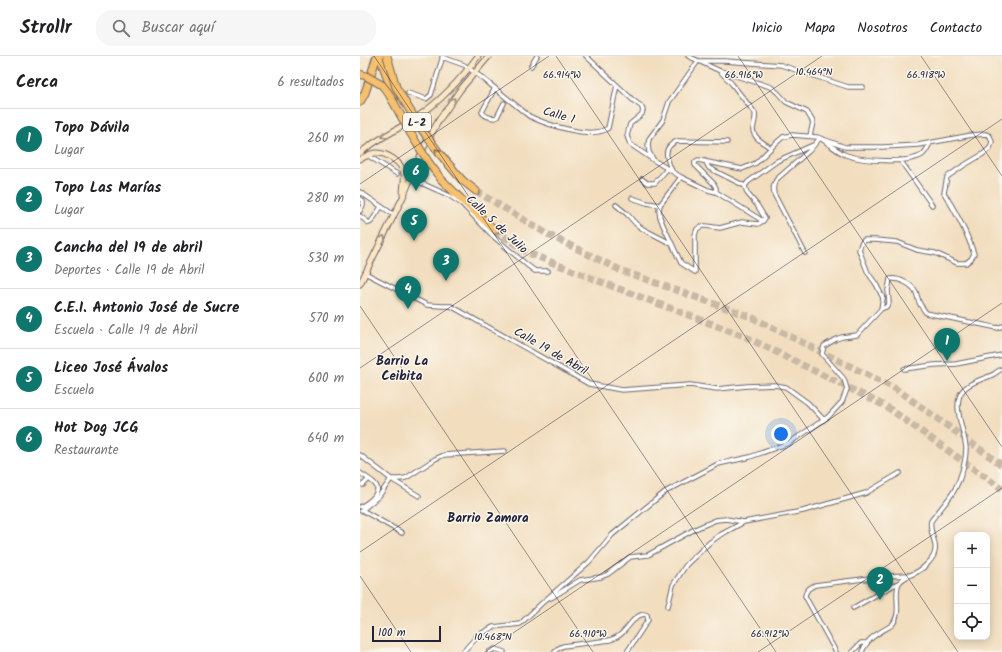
<!DOCTYPE html>
<html lang="es">
<head>
<meta charset="utf-8">
<style>
	:root { --surface:#fff; --page:#f6f6f6; --text:#202124; --muted:#757577; --line:#e0e0e0; --accent:#0f766e }
	body { margin:0; font-family:Kalam,sans-serif; background:var(--page); color:var(--text) }
	.controls { position:absolute; right:12px; bottom:12px; display:grid; overflow:hidden; border-radius:8px; box-shadow:0 2px 10px #0003 }
	.controls button { width:36px; height:36px; display:grid; place-items:center; padding:0; border:0; border-bottom:1px solid var(--line); background:var(--surface); color:var(--text); font:20px sans-serif }
	.scale { position:absolute; left:12px; bottom:10px; width:69px; box-sizing:border-box; padding-left:4px; border:2px solid #22223b; border-top:0; font-size:11px; line-height:14px; white-space:nowrap; color:#22223b; -webkit-text-stroke:3px #fbf7ec; paint-order:stroke }
	.you { position:absolute; left:421px; top:378px; width:14px; height:14px; margin:-10px; border:3px solid #fff; border-radius:50%; background:#1a73e8; box-shadow:0 0 0 6px #1a73e833 }
	.badge { display:grid; place-items:center; width:26px; height:26px; border-radius:50%; background:var(--accent); color:#fff; font-size:13px; font-weight:700 }
	.pin { position:absolute; translate:-50% -33px; filter:drop-shadow(0 1px 2px #0008) }
	.pin::after { content:''; position:absolute; top:21px; width:14px; height:12px; background:inherit; clip-path:polygon(0 0,100% 0,50% 100%) }
	.list { margin:0; padding:0; list-style:none }
	h2 { display:flex; justify-content:space-between; align-items:center; height:52px; margin:0; padding:0 16px; font-size:17px }
	h2 small { font-size:13px; font-weight:400; color:var(--muted) }
	.list li { display:grid; grid-template-columns:26px 1fr auto; gap:12px; align-items:center; box-sizing:border-box; height:60px; padding:0 16px; border-top:1px solid var(--line) }
	.list b { display:block; font-size:15px; white-space:nowrap }
	.list p { margin:0; font-size:13px; white-space:nowrap; color:var(--muted) }
	.list em { font-size:13px; font-style:normal; color:var(--muted) }
	.icon { flex:none; width:22px; height:22px; fill:none; stroke:currentColor; stroke-width:2; stroke-linecap:round; stroke-linejoin:round }
	.map { position:relative; flex:none; width:642px; height:596px; overflow:hidden }
	header { display:flex; align-items:center; gap:24px; box-sizing:border-box; height:56px; padding:0 20px; background:var(--surface); border-bottom:1px solid var(--line) }
	header strong { font-size:19px }
	nav { display:flex; gap:22px; margin-inline-start:auto; font-size:14px }
	.search { width:280px; height:36px; background:var(--page); display:flex; align-items:center; gap:10px; box-sizing:border-box; padding:0 14px; border-radius:16px; color:var(--muted); font-size:15px }
	main { display:flex }
	aside { flex:1; background:var(--surface) }
	.map>svg:first-child { display:block }
</style>
</head>
<body>
<header>
<strong>Strollr</strong>
<div class="search"><svg class="icon" aria-label="search" viewBox="0 0 24 24"><circle cx="10" cy="10" r="6"/><path d="M15 15l6 6"/></svg>Buscar aquí</div>
<nav><a>Inicio</a><a>Mapa</a><a>Nosotros</a><a>Contacto</a></nav>
</header>
<main>
<aside>
<h2>Cerca<small>6 resultados</small></h2>
<ul class="list">
<li><span class="badge">1</span><div><b>Topo Dávila</b><p>Lugar</p></div><em>260 m</em></li>
<li><span class="badge">2</span><div><b>Topo Las Marías</b><p>Lugar</p></div><em>280 m</em></li>
<li><span class="badge">3</span><div><b>Cancha del 19 de abril</b><p>Deportes · Calle 19 de Abril</p></div><em>530 m</em></li>
<li><span class="badge">4</span><div><b>C.E.I. Antonio José de Sucre</b><p>Escuela · Calle 19 de Abril</p></div><em>570 m</em></li>
<li><span class="badge">5</span><div><b>Liceo José Ávalos</b><p>Escuela</p></div><em>600 m</em></li>
<li><span class="badge">6</span><div><b>Hot Dog JCG</b><p>Restaurante</p></div><em>640 m</em></li>
</ul>
</aside>
<div class="map">
<svg width="642" height="596" viewBox="0 0 642 596">
	<rect width="100%" height="100%" fill="#fbf7ec"/>
	<filter id="ink" filterUnits="userSpaceOnUse"><feTurbulence type="fractalNoise" baseFrequency=".025" numOctaves="2"/><feDisplacementMap in="SourceGraphic" scale="8" xChannelSelector="R" yChannelSelector="G"/><feConvolveMatrix kernelMatrix="1 2 1 2 8 2 1 2 1" color-interpolation-filters="sRGB"/></filter>
	<filter id="wash" filterUnits="userSpaceOnUse"><feTurbulence type="fractalNoise" baseFrequency=".012" numOctaves="4" result="noise"/><feDisplacementMap in="SourceGraphic" scale="16" xChannelSelector="R" yChannelSelector="G"/><feGaussianBlur stdDeviation="0.9" result="paint"/><feColorMatrix in="noise" values="0 0 0 0 0 0 0 0 0 0 0 0 0 0 0 0 0 1.4 0 .05"/><feComposite in="paint" operator="in"/></filter>
	<g filter="url(#wash)">
		<rect width="100%" height="100%" fill="#f2debf"/>
	</g>
	<g filter="url(#ink)">
		<g fill="none" stroke-linecap="round" stroke-linejoin="round">
			<!-- highway-tunnel -->
			<path stroke="#c8b8a5" stroke-width="7" stroke-dasharray="7 3.5" stroke-linecap="butt" d="M116 135 189 179 260 214 391 261 536 333 642 409
				M135 174 168 197 254 231 384 280 527 351 642 433"/>
			<!-- street casing -->
			<g stroke="#6b6469" stroke-width="5.5">
				<path id="street" d="M328 0 360 15 372 28 395 57C396 63 394 67 393 73 393 82 404 87 411 92
					M82 1 104 9 121 21 169 60C185 68 232 84 248 72L257 29
					M171 10 177 0
					M361 15 411 31 418 37 426 46 447 56 453 66 450 80
					M135 32 122 56C124 60 130 62 135 62L137 61 144 47
					M48 37 66 43 71 39 83 0
					M7 99 37 118
					M293 103 289 96 288 89 289 83 303 64 309 46 338 5H365L421 9 488 31H503
					M540 104 572 149
					M345 105 349 112 385 130
					M312 115C307 103 301 92 317 85L367 86
					M321 121 300 149 299 154 300 161 303 169 321 207 335 216
					M50 123 59 126 90 140 102 148 134 181 167 209 175 215H188
					M282 123 287 127H295L307 113
					M0 136 34 159
					M356 136 403 165
					M272 142 287 147 300 149
					M0 143 3 145V149L0 155
					M256 149 267 158 276 168 283 173 312 188
					M0 160 9 167 11 166 21 151
					M445 197 414 138C413 132 413 128 417 123L449 95 460 82C468 87 478 96 486 99 502 105 547 108 562 99 566 96 568 91 570 87
					M335 216V179L337 173 342 170H346L360 172 382 166 398 168 403 165 405 162 397 149 387 137 385 130 388 126 417 105 453 89
					M5 217 67 249 82 250H91L229 328 262 334 330 329 357 333 387 330 415 329 426 331 448 347 464 364
					M521 253 526 251 529 247 528 234 530 223C539 222 552 228 556 236 557 239 558 243 559 246 560 250 564 253 566 257L638 272 642 270
					M544 313 574 309 596 308 642 299
					M0 399 31 423 59 440
					M0 417C4 420 10 423 14 427 24 436 8 447 0 451
					M31 423H39L46 422 75 403 84 399 145 395
					M0 428 3 429 9 423
					M2 454 42 477
					M1 455 19 440 31 423
					M191 542 220 524 241 521 248 518 270 501 288 499 335 473 356 464 366 463 384 466 443 455 506 437 540 417
					M308 550 313 529 326 509 349 487 360 479 384 466
					M493 552 523 535 540 526
					M103 596 117 580 133 571 160 568 182 547 229 506 252 479 305 436 358 408 390 401 429 387 468 361 482 346 487 333 484 323 462 298 464 290 476 283 482 281 497 279 521 253 523 242 516 228 508 217 499 194 501 188 504 184H515L537 186 557 194 575 197 597 207H606L611 203 614 198C608 179 595 154 584 137L587 121 603 110 623 98 630 92 632 86 630 80 626 78 612 79 558 89 523 91H485L457 81 432 79 423 81 415 88 396 107 382 113 338 104 335 106V109L354 128 356 132V136L348 134 321 121 295 105 270 88 267 80 270 68 282 58 283 54 281 50 274 45 226 0
					M129 596 135 593 144 596
					M195 596 197 593 203 590 250 584C256 582 260 580 264 575 271 568 274 560 284 558L287 559 288 564 267 596
					M476 596 445 540C446 534 449 532 455 529L527 520 549 519
					M492 596 501 587H506
					M502 596C508 581 519 577 532 569 543 556 533 539 539 527 543 521 551 519 557 516 564 512 574 503 575 495 577 484 568 475 571 465 578 455 590 443 595 433 601 422 606 405 606 392 605 375 590 347 604 333 612 325 625 323 634 318 637 316 639 314 642 313"/>
			</g>
			<!-- secondary casing -->
			<g stroke="#6b6469" stroke-width="7">
				<path id="secondary" d="M0 97C18 82 39 73 57 61 81 45 101 23 118 0
					M0 103C5 101 9 98 15 97 26 96 42 106 44 118 45 124 43 131 43 138
					M0 228 43 141 64 91 79 64 100 34 129 0"/>
			</g>
			<!-- highway casing -->
			<g stroke="#6b6469" stroke-width="9">
				<path id="highway" d="M20 0 34 43
					M0 46 5 37 17 0
					M69 107 81 123 105 147 135 174
					M102 124 116 135"/>
			</g>
			<!-- street -->
			<use href="#street" stroke="#fff" stroke-width="3.5"/>
			<!-- secondary -->
			<use href="#secondary" stroke="#fce6c4" stroke-width="5"/>
			<!-- highway -->
			<use href="#highway" stroke="#f7c06c" stroke-width="7"/>
			<!-- highway-bridge casing -->
			<g stroke="#6b6469" stroke-width="9" stroke-linecap="butt">
				<path id="highway-bridge" d="M27 0 36 31 60 71 80 98 102 124
					M0 18 6 20 22 29 29 38 51 78 69 107"/>
			</g>
			<!-- highway-bridge -->
			<use href="#highway-bridge" stroke="#f7c06c" stroke-width="7"/>
		</g>
		<!-- one-way arrows -->
		<defs><path id="oneway-chevron" d="M-2-3.5L2.5 0L-2 3.5" fill="none" stroke-width="1.6" stroke-linecap="round" stroke-linejoin="round"/></defs>
		<g stroke="#9a8e86">
			<use href="#oneway-chevron" transform="translate(93 44) rotate(-53)"/>
			<use href="#oneway-chevron" transform="translate(24 80) rotate(149)"/>
			<use href="#oneway-chevron" transform="translate(23 182) rotate(-63)"/>
		</g>
		<use stroke="#8c7154" href="#oneway-chevron" transform="translate(77 95) rotate(-129)"/>
	</g>
	<!-- ticks -->
	<path fill="none" stroke="#22223b" stroke-width="1" stroke-opacity="0.45" d="M14 0 416 596M196 0 598 596M378 0 642 391M561 0 642 120M0 128 189 0M0 250 233 596M0 312 462 0M0 496 642 63M0 520 51 596M125 596 642 247M398 596 642 432"/>
	<g text-anchor="middle" stroke-width="3" stroke-linejoin="round" paint-order="stroke">
		<!-- shield labels -->
		<rect fill="#fbf7ec" stroke="#636270" stroke-width="1" x="43" y="57" width="28" height="18" rx="3"/>
		<g font-size="11" font-weight="bold" fill="#22223b">
			<text x="57" y="70">L-2</text>
		</g>
		<!-- street labels -->
		<g font-size="12" fill="#22223b" stroke="#fbf7ec">
			<text transform="translate(199 59) rotate(16)" y="4">Calle 1</text>
			<text transform="translate(137 168) rotate(43)" y="4">Calle 5 de Julio</text>
			<text transform="translate(191 295) rotate(30)" y="4">Calle 19 de Abril</text>
		</g>
		<!-- neighbourhood labels -->
		<g font-size="13" font-weight="bold" fill="#22223b" stroke="#fbf7ec">
			<text x="42" y="309">Barrio La<tspan x="42" dy="15">Ceibita</tspan></text>
			<text x="128" y="466">Barrio Zamora</text>
		</g>
	</g>
	<g font-size="10" text-anchor="middle" fill="#22223b" stroke="#fbf7ec" stroke-width="3" stroke-linejoin="round" paint-order="stroke">
		<text x="454" y="19">10.464°N</text>
		<text x="202" y="22">66.914°W</text>
		<text x="384" y="22">66.916°W</text>
		<text x="566" y="22">66.918°W</text>
		<text x="228" y="581">66.910°W</text>
		<text x="410" y="581">66.912°W</text>
		<text x="133" y="584">10.468°N</text>
	</g>
</svg>
<div class="controls">
<button>+</button>
<button>−</button>
<button><svg class="icon" aria-label="locate" viewBox="0 0 24 24"><circle cx="12" cy="12" r="6"/><path d="M12 2v4M12 18v4M2 12h4M18 12h4"/></svg></button>
</div>
<div class="scale">100 m</div>
<div class="you"></div>
<div class="pin badge" style="left:587px;top:305px">1</div>
<div class="pin badge" style="left:520px;top:544px">2</div>
<div class="pin badge" style="left:86px;top:225px">3</div>
<div class="pin badge" style="left:48px;top:253px">4</div>
<div class="pin badge" style="left:54px;top:185px">5</div>
<div class="pin badge" style="left:56px;top:135px">6</div>
</div>
</main>
</body>
</html>
